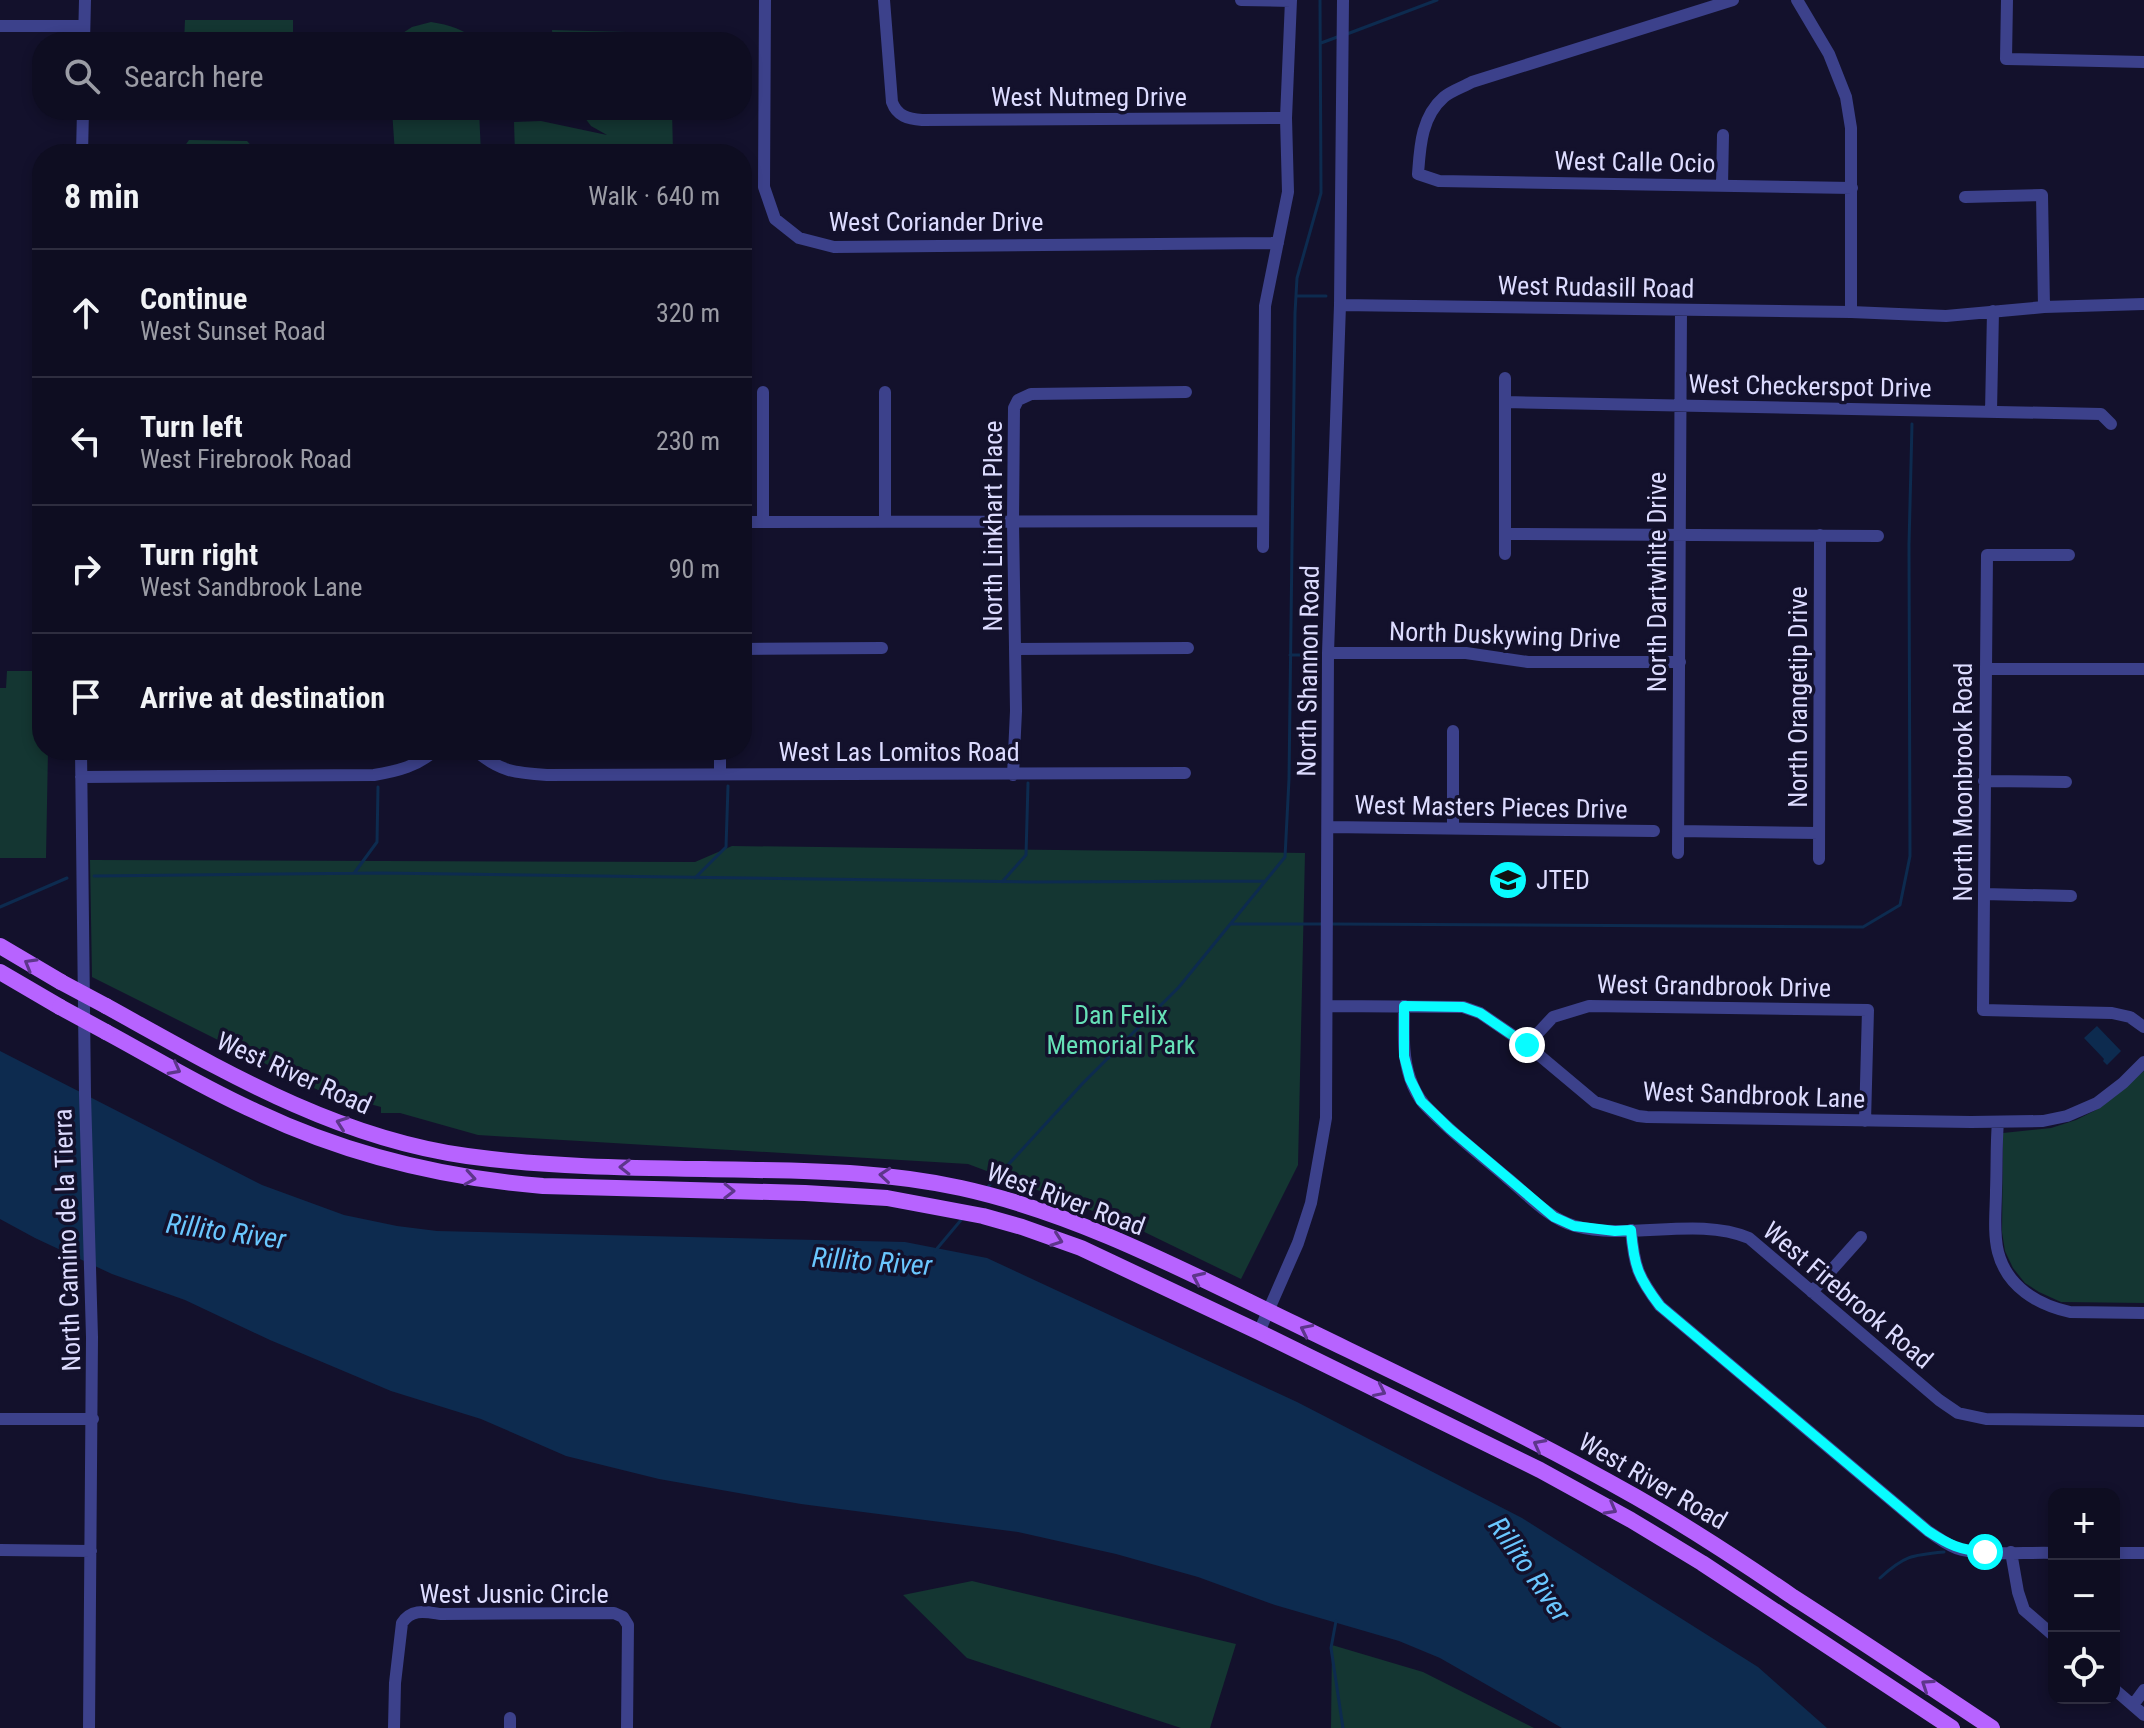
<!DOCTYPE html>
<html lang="en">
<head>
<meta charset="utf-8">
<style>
	:root { --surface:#0e0d21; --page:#1c1b2e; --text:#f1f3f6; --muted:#9b9ca5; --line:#2e2d3f }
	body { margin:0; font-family:"Roboto Condensed",sans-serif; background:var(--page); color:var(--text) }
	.controls { position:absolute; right:24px; bottom:24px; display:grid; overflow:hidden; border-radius:16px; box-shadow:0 4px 12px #0003 }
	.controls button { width:72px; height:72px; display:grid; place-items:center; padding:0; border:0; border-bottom:2px solid var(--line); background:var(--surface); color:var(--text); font:40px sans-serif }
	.stop { position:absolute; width:24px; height:24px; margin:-18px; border:6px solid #08fcff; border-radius:50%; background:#fff }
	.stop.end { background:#08fcff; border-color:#fff; box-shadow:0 2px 8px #0008 }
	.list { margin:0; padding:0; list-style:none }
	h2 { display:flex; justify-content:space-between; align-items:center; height:104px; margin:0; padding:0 32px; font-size:34px }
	h2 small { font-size:26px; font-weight:400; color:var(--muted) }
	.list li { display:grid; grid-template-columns:52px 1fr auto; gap:24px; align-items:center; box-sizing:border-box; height:128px; padding:0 32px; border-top:2px solid var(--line) }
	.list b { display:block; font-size:30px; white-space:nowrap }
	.list p { margin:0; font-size:26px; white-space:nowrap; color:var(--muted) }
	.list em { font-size:26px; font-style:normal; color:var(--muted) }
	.icon { flex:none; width:44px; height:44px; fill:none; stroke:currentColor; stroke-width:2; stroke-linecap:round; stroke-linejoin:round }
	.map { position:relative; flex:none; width:2144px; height:1728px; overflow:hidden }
	.search { position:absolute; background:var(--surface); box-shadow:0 4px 12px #0003; left:32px; top:32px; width:720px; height:88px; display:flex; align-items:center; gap:20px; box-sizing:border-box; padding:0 28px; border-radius:32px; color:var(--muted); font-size:30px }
	.panel { position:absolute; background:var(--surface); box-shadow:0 4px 12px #0003; left:32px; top:144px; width:720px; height:616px; border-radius:32px }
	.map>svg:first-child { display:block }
</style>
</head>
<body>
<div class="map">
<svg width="2144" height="1728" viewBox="0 0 2144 1728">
	<rect width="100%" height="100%" fill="#13112c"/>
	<!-- green -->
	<path fill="#143632" d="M185 20H293V42H184Z
		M431 22C450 25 463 29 479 42H460L439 34 416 37 408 42H389L412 27Z
		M552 30 664 33 671 42H553Z
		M392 110H479L481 154H395Z
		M579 110H672L673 152 645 149 650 154H515L514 122 541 121 607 135 591 126Z
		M189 140 247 141 259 154H179Z
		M7 671H42V750H48L46 858H0V688H6Z
		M732 846 1305 853 1298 1165 1241 1279 1130 1225 968 1164 478 1135 400 1113H381V1107L318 1090 92 977 90 860 695 862Z
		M2144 1071V1303L2061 1302 2039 1292 2025 1283 2013 1268 2005 1251 2002 1232 2003 1133 2051 1128 2076 1120 2096 1110Z
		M972 1581 1236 1644 1210 1728H1181L967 1658 903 1595Z
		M1332 1645 1423 1672 1534 1728H1331Z"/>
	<!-- water -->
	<path fill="#0d2b4f" d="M2097 1026 2121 1051 2107 1065 2103 1061 2104 1059 2084 1038Z
		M0 1051 262 1185 344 1215 397 1226 437 1231 905 1242 987 1258 1297 1402 1522 1518 1758 1667 1827 1728H1562L1440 1658 1399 1641 1275 1605 1198 1577 1116 1554 1018 1532 801 1504 659 1479 566 1456 481 1419 391 1391 270 1340 185 1300 112 1274 35 1238 0 1219Z"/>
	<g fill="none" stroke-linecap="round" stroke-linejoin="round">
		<!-- stream -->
		<path stroke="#0d2b4f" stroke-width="3" d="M1347 34 1437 0
			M1321 43 1340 36
			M1296 296H1326
			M1290 655H1314
			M355 872 377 842 378 787
			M94 876 380 873 1031 882 1265 881
			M695 878 726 847 728 786
			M1002 882 1026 855 1028 783
			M0 907 67 878
			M1232 924H1324
			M1332 924 1863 927 1900 905 1910 856 1909 545 1912 424
			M986 1189 1083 1083 1179 987 1285 857 1289 779 1295 313 1297 278 1321 193 1320 0
			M935 1251 961 1220
			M1880 1578C1904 1556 1911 1555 1944 1552
			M1336 1621 1331 1648 1343 1728"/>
		<!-- minor -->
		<path stroke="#3c418b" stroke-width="12" d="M765 0 764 187 775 219 799 238 834 247 1278 243
			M884 0 892 102C897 116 908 119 922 120L1286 118
			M1241 0 1291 1
			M1733 0 1472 82C1463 87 1451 91 1444 97 1421 117 1420 147 1418 174L1439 181 1852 188
			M1797 0 1829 54 1846 97 1851 128V312
			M2007 0 2006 59 2144 62
			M0 26H84
			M84 42 85 0
			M82 154 83 110
			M1722 186 1723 135
			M1965 197 2042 195 2044 307
			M1340 305 1851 312 1946 316 2044 307 2144 304
			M1505 378V554
			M885 392V522
			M1505 402 2101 414 2111 424
			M1991 412 1993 311
			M742 522 1263 521
			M763 522V392
			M1505 534 1878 536
			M1263 547 1265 306 1288 192 1286 118 1291 0
			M2069 555H1987L1983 1010 2112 1013 2130 1017 2144 1027
			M742 649 882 648
			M1015 649 1188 648
			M1328 653H1466L1528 662H1680
			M1986 669H2144
			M81 750 85 1095 92 1337 89 1728
			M475 750C500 772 516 773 547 775L1185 773
			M720 774V750
			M1013 775 1016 711 1013 522 1014 408 1018 400 1031 394 1186 392
			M81 777 374 775C399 771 417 766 436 750
			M1984 781 2066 782
			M1328 827 1654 831
			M1453 829V731
			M1678 831 1819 833
			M1678 853 1681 310
			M1819 859 1820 535
			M1984 894 2071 896
			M1328 1006 1463 1007 1480 1013 1527 1045 1595 1102 1638 1116 1647 1117 1971 1122 2043 1121 2067 1116 2097 1103 2123 1083 2144 1062
			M1404 1006C1404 1030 1402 1055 1410 1078 1413 1087 1418 1097 1424 1104 1449 1131 1478 1153 1506 1177 1527 1194 1549 1219 1575 1226 1630 1241 1696 1216 1749 1238L1939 1400 1958 1413 1986 1419 2144 1421
			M1527 1045 1553 1017 1589 1006 1868 1010 1865 1121
			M1998 1122C1996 1144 1997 1167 1996 1190 1996 1210 1993 1232 1998 1252 2007 1287 2038 1305 2070 1312L2144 1313
			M1631 1230C1634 1266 1638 1277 1660 1306L1928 1531C1939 1538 1949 1547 1962 1550 1989 1556 2026 1552 2054 1553
			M1812 1292 1861 1237
			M1259 1332 1298 1243 1311 1203 1326 1118 1328 653 1340 305 1343 0
			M0 1419H93
			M0 1550 91 1551
			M2011 1552 2018 1592 2024 1610 2054 1636
			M2114 1553H2144
			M2114 1689 2144 1715
			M2133 1705 2144 1690
			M510 1718V1728
			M394 1728 395 1683 402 1623C412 1608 426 1612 441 1614L614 1613 623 1617 628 1625 627 1728"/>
		<!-- major -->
		<path stroke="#b763ff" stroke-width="16" d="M0 946 61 982
			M0 972 60 1007
			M106 1006C220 1069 335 1138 467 1156 562 1169 660 1168 756 1170 825 1171 893 1173 961 1188 1079 1214 1187 1272 1295 1324 1410 1380 1525 1434 1636 1497 1690 1528 1742 1562 1793 1597 1860 1640 1926 1684 1992 1728
			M106 1032C156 1059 205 1089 257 1112 348 1155 444 1178 543 1186L805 1193 887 1198 983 1216 1022 1227 1081 1248 1259 1332 1540 1470 1631 1520 1702 1563 1952 1728"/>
		<!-- major-bridge -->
		<path stroke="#b763ff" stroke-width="16" d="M61 982 106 1006
			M60 1007 106 1032"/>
	</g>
	<!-- one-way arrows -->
	<defs><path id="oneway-chevron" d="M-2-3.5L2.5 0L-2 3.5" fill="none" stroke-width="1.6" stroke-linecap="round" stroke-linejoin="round" transform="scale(2)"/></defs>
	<g stroke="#5d368b">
		<use href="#oneway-chevron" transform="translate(30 964) rotate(-150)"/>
		<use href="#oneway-chevron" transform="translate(175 1069) rotate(28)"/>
		<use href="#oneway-chevron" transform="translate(342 1123) rotate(-160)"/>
		<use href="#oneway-chevron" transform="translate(625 1167) rotate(-179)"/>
		<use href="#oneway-chevron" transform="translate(885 1175) rotate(-175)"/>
		<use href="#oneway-chevron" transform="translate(470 1178) rotate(9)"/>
		<use href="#oneway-chevron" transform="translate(729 1191) rotate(1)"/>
		<use href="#oneway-chevron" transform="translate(1057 1240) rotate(20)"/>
		<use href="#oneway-chevron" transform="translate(1198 1278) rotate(-155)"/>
		<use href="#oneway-chevron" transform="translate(1306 1330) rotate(-154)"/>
		<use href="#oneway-chevron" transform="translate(1380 1391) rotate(26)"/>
		<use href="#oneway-chevron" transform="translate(1539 1445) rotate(-152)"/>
		<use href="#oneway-chevron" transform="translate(1611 1509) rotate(29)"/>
		<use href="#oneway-chevron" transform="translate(1927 1685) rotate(-146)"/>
	</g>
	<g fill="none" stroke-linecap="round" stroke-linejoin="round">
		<!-- route -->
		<path stroke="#08fcff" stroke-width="10" d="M1527 1045 1480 1013 1463 1007 1404 1006V1056L1410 1079 1421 1101 1450 1129 1554 1217 1574 1226 1615 1231 1631 1230C1634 1266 1638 1277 1660 1306L1928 1531C1949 1545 1960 1550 1985 1552"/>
	</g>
	<!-- icons -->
	<defs>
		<g id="school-disc" transform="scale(2)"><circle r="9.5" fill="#08fcff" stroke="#13112c"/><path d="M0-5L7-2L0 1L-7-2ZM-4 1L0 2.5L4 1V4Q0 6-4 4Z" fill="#111"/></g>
	</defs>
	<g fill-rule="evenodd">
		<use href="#school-disc" x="1508" y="880"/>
	</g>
	<g text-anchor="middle" stroke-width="7" stroke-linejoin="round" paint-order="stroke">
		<!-- street labels -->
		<g font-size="26" fill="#dddcff" stroke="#13112c">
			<text x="1089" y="106">West Nutmeg Drive</text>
			<text transform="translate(1635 162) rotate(1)" y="9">West Calle Ocio</text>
			<text x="936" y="231">West Coriander Drive</text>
			<text transform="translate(1596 287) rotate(1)" y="9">West Rudasill Road</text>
			<text transform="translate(1810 386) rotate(1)" y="9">West Checkerspot Drive</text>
			<text transform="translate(993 526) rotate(-90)" y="9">North Linkhart Place</text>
			<text transform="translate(1657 582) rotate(-90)" y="9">North Dartwhite Drive</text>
			<text transform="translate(1505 635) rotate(2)" y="9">North Duskywing Drive</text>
			<text transform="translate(1308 671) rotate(-89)" y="9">North Shannon Road</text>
			<text transform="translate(1798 697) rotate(-90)" y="9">North Orangetip Drive</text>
			<text x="899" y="761">West Las Lomitos Road</text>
			<text transform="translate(1963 782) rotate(-90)" y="9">North Moonbrook Road</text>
			<text transform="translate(1491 807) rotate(1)" y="9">West Masters Pieces Drive</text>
			<text transform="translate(1714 986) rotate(1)" y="9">West Grandbrook Drive</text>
			<text transform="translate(294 1073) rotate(24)" y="9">West River Road</text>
			<text transform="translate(1754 1095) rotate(2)" y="9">West Sandbrook Lane</text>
			<text transform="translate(1066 1199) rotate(20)" y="9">West River Road</text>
			<text transform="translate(67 1240) rotate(-92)" y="9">North Camino de la Tierra</text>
			<text transform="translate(1848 1295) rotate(40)" y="9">West Firebrook Road</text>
			<text transform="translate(1653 1481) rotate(30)" y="9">West River Road</text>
			<text x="514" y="1603">West Jusnic Circle</text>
		</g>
		<!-- poi labels -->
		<g font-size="26" fill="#dddcff" stroke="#13112c" text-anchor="start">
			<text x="1536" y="889">JTED</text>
		</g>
		<!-- park labels -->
		<g font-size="26" fill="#66e1b7" stroke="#13112c">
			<text x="1121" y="1024">Dan Felix<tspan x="1121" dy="30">Memorial Park</tspan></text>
		</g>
		<!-- water labels -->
		<g font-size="28" font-style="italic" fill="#6ac7ff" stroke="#13112c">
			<text transform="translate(226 1231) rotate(8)" y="10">Rillito River</text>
			<text transform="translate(872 1261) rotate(4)" y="10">Rillito River</text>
			<text transform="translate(1530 1569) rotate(55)" y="10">Rillito River</text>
		</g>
	</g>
</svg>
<div class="controls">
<button>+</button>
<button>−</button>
<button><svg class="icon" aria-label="locate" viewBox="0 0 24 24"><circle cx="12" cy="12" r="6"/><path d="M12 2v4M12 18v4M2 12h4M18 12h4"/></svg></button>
</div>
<div class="stop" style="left:1985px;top:1552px"></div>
<div class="stop end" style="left:1527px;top:1045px"></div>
<div class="search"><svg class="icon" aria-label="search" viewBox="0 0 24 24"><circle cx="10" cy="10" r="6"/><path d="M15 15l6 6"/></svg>Search here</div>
<section class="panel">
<h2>8 min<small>Walk · 640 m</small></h2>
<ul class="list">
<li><svg class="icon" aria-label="ahead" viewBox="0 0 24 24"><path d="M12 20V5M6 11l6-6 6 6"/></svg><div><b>Continue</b><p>West Sunset Road</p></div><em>320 m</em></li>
<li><svg class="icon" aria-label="left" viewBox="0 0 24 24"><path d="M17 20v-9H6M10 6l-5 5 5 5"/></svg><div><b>Turn left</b><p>West Firebrook Road</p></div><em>230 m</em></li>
<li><svg class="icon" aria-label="right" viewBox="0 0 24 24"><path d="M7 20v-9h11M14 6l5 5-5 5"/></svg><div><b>Turn right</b><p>West Sandbrook Lane</p></div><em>90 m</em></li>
<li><svg class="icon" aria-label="arrive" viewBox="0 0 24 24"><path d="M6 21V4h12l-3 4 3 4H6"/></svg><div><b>Arrive at destination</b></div></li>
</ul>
</section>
</div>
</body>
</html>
